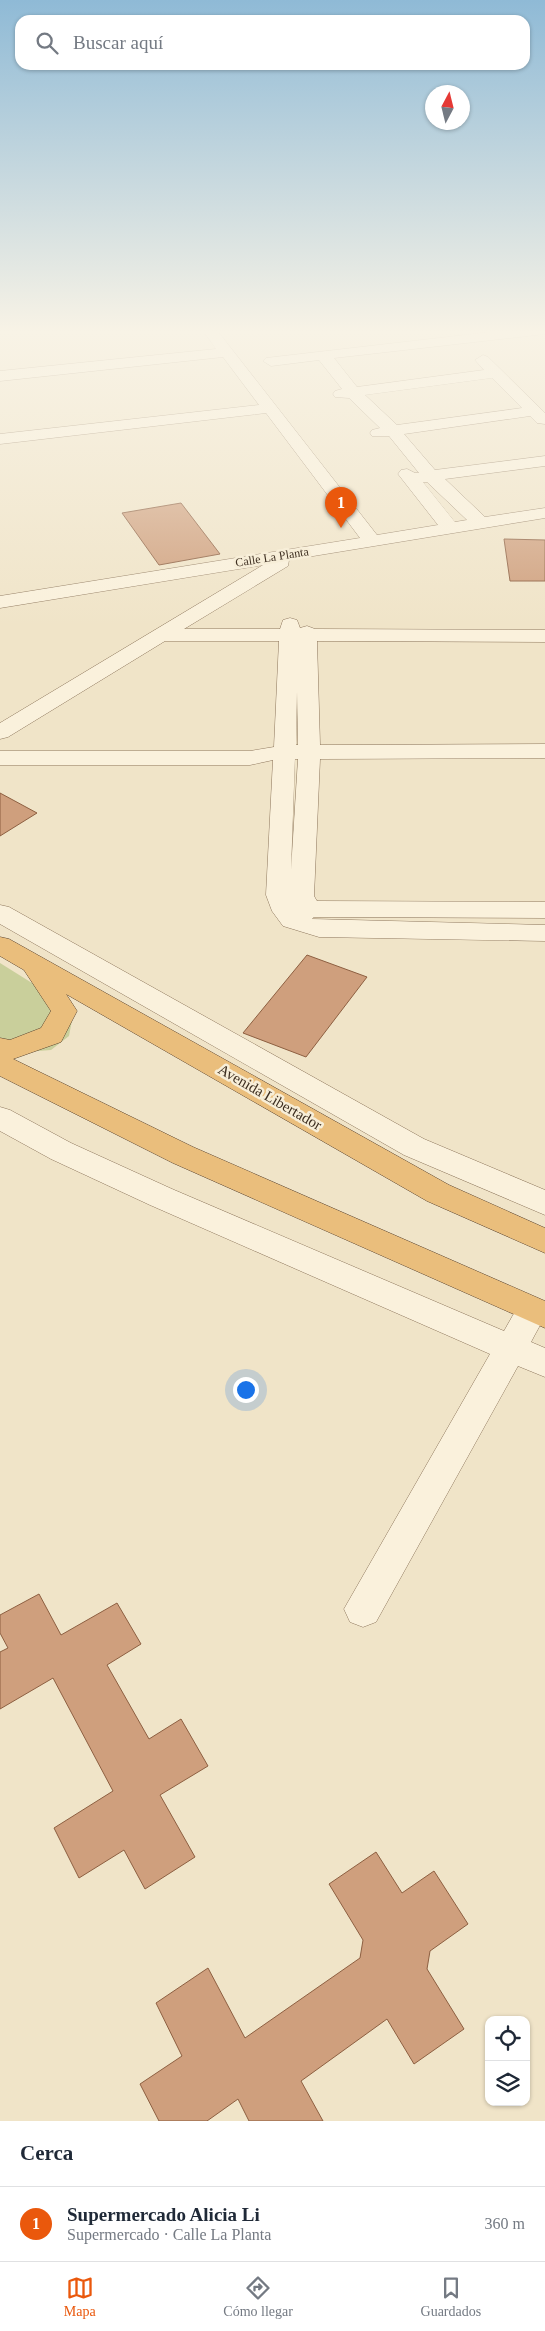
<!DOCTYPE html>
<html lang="es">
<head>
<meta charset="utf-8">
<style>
	:root { --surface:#fff; --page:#f2f2f3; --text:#1f2937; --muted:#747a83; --line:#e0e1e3; --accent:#ea580c }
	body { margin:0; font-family:Georgia,serif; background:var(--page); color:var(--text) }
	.controls { position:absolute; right:15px; bottom:15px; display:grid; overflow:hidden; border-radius:10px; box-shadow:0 1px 4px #0004 }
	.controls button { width:45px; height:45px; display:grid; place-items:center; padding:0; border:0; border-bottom:1px solid var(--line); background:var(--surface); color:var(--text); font:25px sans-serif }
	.compass { position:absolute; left:425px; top:85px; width:45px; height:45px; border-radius:50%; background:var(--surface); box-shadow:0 1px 4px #0004; rotate:7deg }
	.you { position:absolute; left:245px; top:1389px; width:18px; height:18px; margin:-12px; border:4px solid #fff; border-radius:50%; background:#1a73e8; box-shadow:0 0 0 8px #1a73e833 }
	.badge { display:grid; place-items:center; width:32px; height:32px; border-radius:50%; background:var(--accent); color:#fff; font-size:16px; font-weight:700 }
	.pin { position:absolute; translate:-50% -41px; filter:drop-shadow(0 1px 2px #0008) }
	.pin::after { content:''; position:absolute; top:26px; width:18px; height:15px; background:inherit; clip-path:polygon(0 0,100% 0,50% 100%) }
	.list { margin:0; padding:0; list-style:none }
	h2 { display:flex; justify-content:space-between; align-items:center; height:65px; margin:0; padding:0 20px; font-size:21px }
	h2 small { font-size:16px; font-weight:400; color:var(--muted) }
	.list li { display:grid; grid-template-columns:32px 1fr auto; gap:15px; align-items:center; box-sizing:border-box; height:75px; padding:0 20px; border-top:1px solid var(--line) }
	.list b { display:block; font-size:19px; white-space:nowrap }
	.list p { margin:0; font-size:16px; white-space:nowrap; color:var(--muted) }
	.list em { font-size:16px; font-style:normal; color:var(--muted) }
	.icon { flex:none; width:28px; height:28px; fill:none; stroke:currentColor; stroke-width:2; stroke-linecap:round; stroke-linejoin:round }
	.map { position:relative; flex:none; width:545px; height:2121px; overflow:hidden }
	.search { position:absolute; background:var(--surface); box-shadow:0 1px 4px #0004; left:15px; right:15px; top:15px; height:55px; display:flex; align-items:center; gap:12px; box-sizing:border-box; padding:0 18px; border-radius:15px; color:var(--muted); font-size:19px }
	.sheet { height:140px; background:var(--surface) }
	nav { display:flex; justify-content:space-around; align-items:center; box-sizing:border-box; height:70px; border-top:1px solid var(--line); background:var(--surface); font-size:14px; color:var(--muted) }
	nav a { display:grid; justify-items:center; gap:2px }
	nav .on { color:var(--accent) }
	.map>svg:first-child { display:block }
</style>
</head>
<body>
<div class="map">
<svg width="545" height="2121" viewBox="0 0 545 2121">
	<rect width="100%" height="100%" fill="#f0e4c8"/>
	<!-- green -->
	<path fill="#c9cf9b" d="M0 963 56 998 73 1015 69 1036 51 1050 12 1053 0 1048Z"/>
	<!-- building -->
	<path fill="#cf9f7d" stroke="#8d5f41" d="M181 503 220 554 159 565 122 513Z
		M504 539 545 540V581H510Z
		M0 793 37 813 0 836Z
		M307 955 367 977 306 1057 243 1033Z
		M39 1594 61 1635 117 1603 141 1644 107 1665 149 1739 181 1719 208 1766 160 1795 195 1857 145 1889 124 1850 79 1878 54 1828 113 1791 53 1678 0 1709V1652L8 1648 0 1633V1615Z
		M376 1852 402 1893 434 1871 468 1924 430 1951 427 1969 464 2029 414 2064 387 2019 301 2081 323 2121H249L238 2099 207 2121H159L140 2084 182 2056 156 2003 208 1968 245 2038 360 1958 363 1940 329 1884Z"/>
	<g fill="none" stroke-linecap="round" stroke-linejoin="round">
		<!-- minor casing -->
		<g stroke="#8d765c" stroke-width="1">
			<path id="minor" d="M202 329H216L377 535 438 525 398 474 401 470 407 469 415 473H419L389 436H372L370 433 372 430 380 428 349 398 335 397 333 394 335 391 342 389 319 360 271 366 263 361 266 358 517 329H545V334L334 358 357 387 484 370 475 360 483 355 488 357 545 413V424L537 423 530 416 404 434 435 470 545 456V466L445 479 485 517 545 508V518L289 560 288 566 184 629H280L283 620 290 618 297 620 300 628 307 626 315 629 545 630V642L317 641 320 745 545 744V758L320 759 314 896 317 901 545 902V918L314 917 312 919 545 925V941L319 937 283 926 272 911 266 895 273 760 250 765H0V751H250L274 747 279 641H165L8 737 0 739V723L263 565 0 608V596L360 538 266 413 0 444V434L259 405 223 357 0 381V371L216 349ZM492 378 522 408 397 425 365 395ZM423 482H427L467 520 455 522ZM297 692 298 745H296ZM295 759H298L291 870Z
				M0 905 9 907 424 1139 545 1190V1215L404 1155 0 924Z
				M0 1107 10 1110 71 1143 172 1189 504 1331 521 1301 532 1297 543 1301 545 1316 531 1342 545 1348V1377L518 1366 376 1622 363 1627 350 1622 344 1609 490 1354 150 1205 51 1159 0 1131Z"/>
		</g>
		<!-- trunk casing -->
		<g stroke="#5b4430" stroke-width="1">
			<path id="trunk" d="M0 937 9 939 449 1185 545 1228V1253L427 1201 66 994 77 1011 61 1042 13 1059 193 1147 545 1301V1328L173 1163 0 1076V1038L10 1040 41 1028 51 1011 24 970 0 956Z"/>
		</g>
		<!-- minor -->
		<use href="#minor" fill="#faf1dc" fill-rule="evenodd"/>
		<!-- trunk -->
		<use href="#trunk" fill="#eabe7c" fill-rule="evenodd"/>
	</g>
	<!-- sky -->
	<linearGradient id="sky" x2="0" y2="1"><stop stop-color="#8fbad6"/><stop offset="0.53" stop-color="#f8f3e6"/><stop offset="1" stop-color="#f8f3e6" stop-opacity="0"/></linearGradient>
	<rect width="545" height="626" fill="url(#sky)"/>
	<g text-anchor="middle" stroke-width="5" stroke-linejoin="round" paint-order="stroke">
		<!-- far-street labels -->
		<g font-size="12" fill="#3d2e20" stroke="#f7eed8">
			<text transform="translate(272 557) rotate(-9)" y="4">Calle La Planta</text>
		</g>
		<!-- street labels -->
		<g font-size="15" fill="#3d2e20" stroke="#f7eed8">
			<text transform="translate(270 1097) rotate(30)" y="5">Avenida Libertador</text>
		</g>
	</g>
</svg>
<div class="controls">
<button><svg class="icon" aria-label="locate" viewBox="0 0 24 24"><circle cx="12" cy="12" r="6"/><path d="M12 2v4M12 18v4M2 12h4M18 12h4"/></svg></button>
<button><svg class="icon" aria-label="layers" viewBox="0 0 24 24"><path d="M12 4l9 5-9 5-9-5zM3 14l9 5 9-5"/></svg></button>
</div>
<svg class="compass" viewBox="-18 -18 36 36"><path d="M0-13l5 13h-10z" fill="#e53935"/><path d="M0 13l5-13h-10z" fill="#747a83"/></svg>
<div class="you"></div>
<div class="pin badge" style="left:341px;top:528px">1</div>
<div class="search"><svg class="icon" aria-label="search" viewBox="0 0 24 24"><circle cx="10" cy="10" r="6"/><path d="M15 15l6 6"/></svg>Buscar aquí</div>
</div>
<section class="sheet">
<h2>Cerca<small></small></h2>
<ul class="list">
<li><span class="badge">1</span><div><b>Supermercado Alicia Li</b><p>Supermercado · Calle La Planta</p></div><em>360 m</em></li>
</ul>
</section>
<nav>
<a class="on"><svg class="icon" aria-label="map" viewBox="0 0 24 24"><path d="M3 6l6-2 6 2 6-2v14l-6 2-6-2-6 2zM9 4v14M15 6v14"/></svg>Mapa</a>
<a><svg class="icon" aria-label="directions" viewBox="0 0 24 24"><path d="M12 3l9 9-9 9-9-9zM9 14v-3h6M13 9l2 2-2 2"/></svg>Cómo llegar</a>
<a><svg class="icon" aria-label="saved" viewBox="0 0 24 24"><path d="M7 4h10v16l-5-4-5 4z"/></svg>Guardados</a>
</nav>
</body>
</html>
